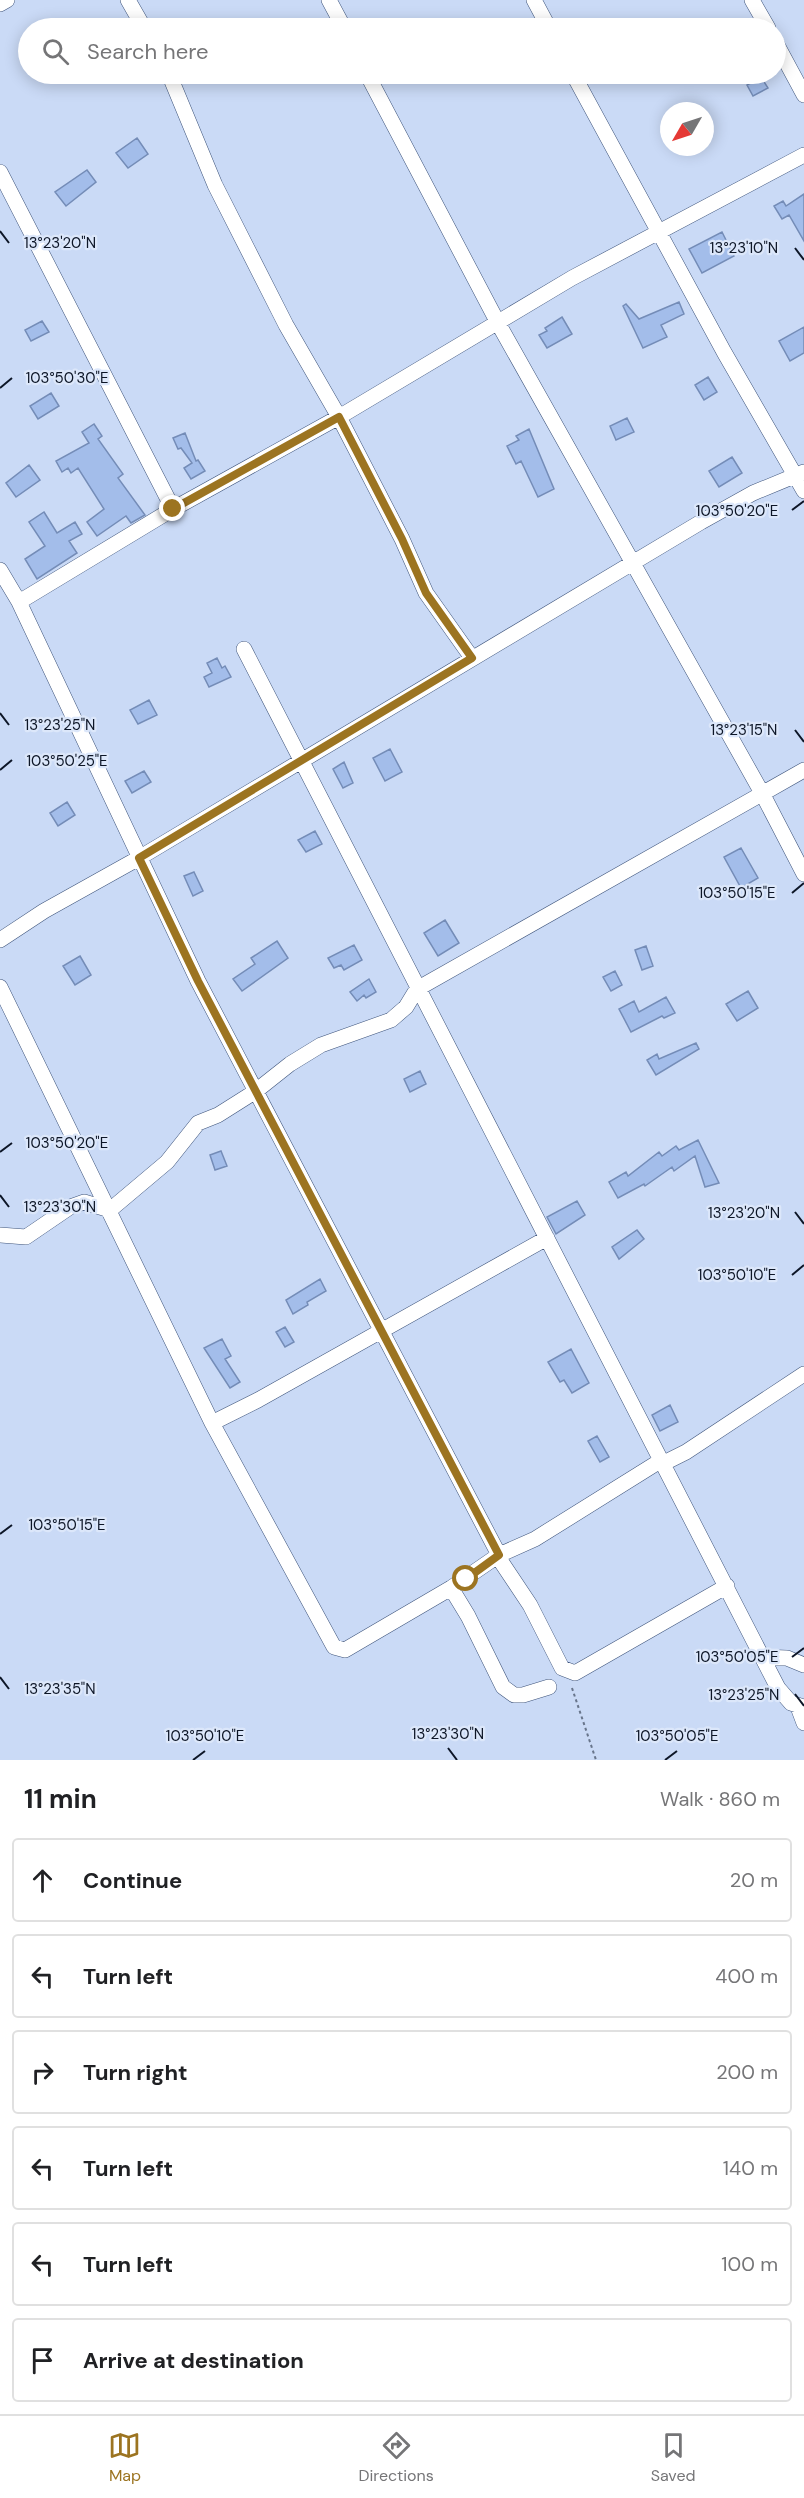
<!DOCTYPE html>
<html lang="en">
<head>
<meta charset="utf-8">
<style>
	:root { --surface:#fff; --page:#f6f6f6; --text:#202124; --muted:#757577; --line:#e0e0e0; --accent:#9c7421 }
	body { margin:0; font-family:"DM Sans",sans-serif; background:var(--page); color:var(--text) }
	.compass { position:absolute; left:660px; top:102px; width:54px; height:54px; border-radius:50%; background:var(--surface); box-shadow:0 3px 15px #0003; rotate:231deg }
	.stop { position:absolute; width:18px; height:18px; margin:-14px; border:4px solid #9c7421; border-radius:50%; background:#fff }
	.stop.end { background:#9c7421; border-color:#fff; box-shadow:0 2px 6px #0008 }
	.list { margin:0; padding:0; list-style:none }
	h2 { display:flex; justify-content:space-between; align-items:center; height:78px; margin:0; padding:0 24px; font-size:26px }
	h2 small { font-size:20px; font-weight:400; color:var(--muted) }
	.list li { display:grid; grid-template-columns:39px 1fr auto; gap:18px; align-items:center; box-sizing:border-box; height:84px; margin:0 12px 12px; padding:0 12px; border:2px solid var(--line); border-radius:6px }
	.list b { display:block; font-size:22px; white-space:nowrap }
	.list em { font-size:20px; font-style:normal; color:var(--muted) }
	.icon { flex:none; width:33px; height:33px; fill:none; stroke:currentColor; stroke-width:2; stroke-linecap:round; stroke-linejoin:round }
	.map { position:relative; flex:none; width:804px; height:1760px; overflow:hidden }
	.search { position:absolute; background:var(--surface); box-shadow:0 3px 15px #0003; left:18px; right:18px; top:18px; height:66px; display:flex; align-items:center; gap:15px; box-sizing:border-box; padding:0 21px; border-radius:33px; color:var(--muted); font-size:22px }
	.sheet { height:654px; background:var(--surface) }
	nav { display:flex; justify-content:space-around; align-items:center; box-sizing:border-box; height:84px; border-top:2px solid var(--line); background:var(--surface); font-size:16px; color:var(--muted) }
	nav a { display:grid; justify-items:center; gap:3px }
	nav .on { color:var(--accent) }
	.map>svg:first-child { display:block }
</style>
</head>
<body>
<div class="map">
<svg width="804" height="1760" viewBox="0 0 804 1760">
	<rect width="100%" height="100%" fill="#cadaf6"/>
	<!-- building -->
	<path fill="#a3bdea" stroke="#748cb7" stroke-width="1.5" d="M761 77 768 88 753 96 747 85Z
		M137 138 148 154 128 168 116 153Z
		M87 170 96 182 66 206 55 192Z
		M804 194V241L789 215 782 219 774 206 783 201 786 206Z
		M722 232 734 256 702 273 689 249Z
		M679 302 684 314 661 325 667 337 643 348 623 306 626 304 639 319Z
		M562 317 572 334 547 348 539 335 547 331 545 328Z
		M42 321 49 332 31 341 25 330Z
		M804 327V353L790 361 779 341Z
		M708 377 717 392 704 400 695 385Z
		M51 393 59 406 38 419 30 406Z
		M627 418 634 432 616 440 610 426Z
		M94 424 102 436 98 439 123 474 118 478 145 515 131 523 126 516 97 536 87 522 104 509 78 468 71 473 68 468 62 472 56 461 89 443 82 432Z
		M529 429 554 489 538 497 521 461 516 464 507 446 519 440 516 436Z
		M185 433 196 461 198 460 205 471 191 479 184 468 192 463 181 448 178 449 173 438Z
		M732 457 742 473 719 487 709 471Z
		M29 465 40 480 16 497 6 483Z
		M44 512 57 533 75 522 82 534 69 541 77 553 37 579 25 559 45 546 29 522Z
		M217 658 222 668 225 666 231 677 209 687 204 677 212 673 207 663Z
		M149 700 157 715 138 724 130 710Z
		M390 749 402 772 385 781 373 758Z
		M344 762 353 783 343 788 333 769Z
		M144 771 151 782 132 793 125 781Z
		M67 802 75 815 58 826 50 813Z
		M315 831 322 844 306 852 298 840Z
		M741 848 758 878 741 888 724 857Z
		M194 872 203 891 193 896 184 876Z
		M445 920 459 943 438 956 424 933Z
		M277 941 288 958 242 991 233 979 255 964 251 958Z
		M354 945 362 960 344 970 341 965 334 968 328 958Z
		M646 946 653 966 642 970 635 950Z
		M80 956 91 975 75 985 63 966Z
		M615 971 622 985 611 991 603 977Z
		M369 979 376 992 366 998 364 995 357 1001 350 992Z
		M748 991 758 1008 737 1021 726 1004Z
		M666 997 675 1013 664 1018 662 1016 631 1032 619 1009 634 1001 639 1012Z
		M696 1043 699 1049 656 1075 647 1060 657 1054 659 1059Z
		M420 1071 426 1084 410 1092 404 1079Z
		M698 1140 719 1183 705 1187 695 1156 674 1171 672 1167 645 1186 644 1184 618 1198 609 1182 626 1172 628 1176 659 1152 662 1156 676 1146 679 1150Z
		M221 1151 227 1166 215 1170 210 1155Z
		M577 1201 585 1215 556 1234 547 1217Z
		M637 1230 644 1239 619 1259 612 1247Z
		M320 1279 326 1291 307 1302 308 1305 293 1314 286 1300Z
		M285 1327 294 1342 285 1347 276 1332Z
		M222 1339 231 1356 225 1359 240 1382 230 1388 204 1348Z
		M571 1349 589 1383 572 1393 564 1380 560 1382 548 1362Z
		M670 1405 678 1422 660 1431 652 1415Z
		M597 1436 609 1457 600 1462 588 1441Z"/>
	<g fill="none" stroke-linecap="round" stroke-linejoin="round">
		<!-- minor casing -->
		<g stroke="#3e547b" stroke-width="16">
			<path id="minor" d="M128 0 144 28
				M329 0 344 28
				M534 0 549 28
				M752 0 768 28
				M0 4 7 0
				M776 43 804 95
				M169 74 215 185 286 325 339 417 402 539 426 593 472 658
				M367 74 498 323 762 793 804 874
				M573 74 724 352 804 491
				M0 172 173 509
				M0 570 19 602 198 981 499 1555
				M19 602 173 509 339 417 572 278 804 155
				M244 649 778 1688 791 1703 804 1707
				M0 940 44 911 139 858 701 522 753 493 804 472
				M0 987 212 1423 334 1647 345 1650 451 1588 499 1555 535 1539 660 1461
				M0 1235 26 1237 70 1207 84 1202 110 1210 167 1162 198 1123 218 1115 256 1091 290 1064 321 1045 391 1020 406 1007 417 989 804 770
				M212 1423 258 1400 547 1238
				M662 1464 686 1452 804 1374
				M498 1557 530 1605 562 1668 575 1673 727 1586
				M451 1588 468 1616 503 1687 514 1695H523L549 1687
				M762 1657 787 1658 804 1665
				M798 1707 804 1723"/>
		</g>
		<!-- path -->
		<path stroke="#68758b" stroke-width="2" stroke-dasharray="3 3" stroke-linecap="butt" d="M572 1688 596 1760"/>
		<!-- minor -->
		<use href="#minor" stroke="#fff" stroke-width="15"/>
	</g>
	<g fill="none" stroke-linecap="round" stroke-linejoin="round">
		<!-- route -->
		<path stroke="#9c7421" stroke-width="8" d="M173 509 339 417 402 539 426 593 472 658 139 858 198 981 499 1555 466 1579"/>
	</g>
	<!-- ticks -->
	<path fill="none" stroke="#0d1627" stroke-width="2" d="M0 231 9 243M795 248 804 260M0 388 12 378M792 510 804 501M0 713 9 725M795 730 804 742M0 770 12 760M792 893 804 883M0 1152 12 1143M0 1195 9 1207M795 1212 804 1224M792 1275 804 1265M0 1534 12 1525M792 1657 804 1648M0 1677 9 1689M795 1694 804 1706M448 1748 457 1760M193 1760 205 1751M665 1760 677 1751"/>
	<g font-size="15" text-anchor="middle" fill="#0d1627" stroke="#dce7fa" stroke-width="4.5" stroke-linejoin="round" paint-order="stroke">
		<text x="60" y="248">13°23'20"N</text>
		<text x="744" y="253">13°23'10"N</text>
		<text x="67" y="383">103°50'30"E</text>
		<text x="737" y="516">103°50'20"E</text>
		<text x="60" y="730">13°23'25"N</text>
		<text x="744" y="735">13°23'15"N</text>
		<text x="67" y="766">103°50'25"E</text>
		<text x="737" y="898">103°50'15"E</text>
		<text x="67" y="1148">103°50'20"E</text>
		<text x="60" y="1212">13°23'30"N</text>
		<text x="744" y="1218">13°23'20"N</text>
		<text x="737" y="1280">103°50'10"E</text>
		<text x="67" y="1530">103°50'15"E</text>
		<text x="737" y="1662">103°50'05"E</text>
		<text x="60" y="1694">13°23'35"N</text>
		<text x="744" y="1700">13°23'25"N</text>
		<text x="448" y="1739">13°23'30"N</text>
		<text x="205" y="1741">103°50'10"E</text>
		<text x="677" y="1741">103°50'05"E</text>
	</g>
</svg>
<svg class="compass" viewBox="-18 -18 36 36"><path d="M0-13l5 13h-10z" fill="#e53935"/><path d="M0 13l5-13h-10z" fill="#757577"/></svg>
<div class="stop" style="left:466px;top:1579px"></div>
<div class="stop end" style="left:173px;top:509px"></div>
<div class="search"><svg class="icon" aria-label="search" viewBox="0 0 24 24"><circle cx="10" cy="10" r="6"/><path d="M15 15l6 6"/></svg>Search here</div>
</div>
<section class="sheet">
<h2>11 min<small>Walk · 860 m</small></h2>
<ul class="list">
<li><svg class="icon" aria-label="ahead" viewBox="0 0 24 24"><path d="M12 20V5M6 11l6-6 6 6"/></svg><div><b>Continue</b></div><em>20 m</em></li>
<li><svg class="icon" aria-label="left" viewBox="0 0 24 24"><path d="M17 20v-9H6M10 6l-5 5 5 5"/></svg><div><b>Turn left</b></div><em>400 m</em></li>
<li><svg class="icon" aria-label="right" viewBox="0 0 24 24"><path d="M7 20v-9h11M14 6l5 5-5 5"/></svg><div><b>Turn right</b></div><em>200 m</em></li>
<li><svg class="icon" aria-label="left" viewBox="0 0 24 24"><path d="M17 20v-9H6M10 6l-5 5 5 5"/></svg><div><b>Turn left</b></div><em>140 m</em></li>
<li><svg class="icon" aria-label="left" viewBox="0 0 24 24"><path d="M17 20v-9H6M10 6l-5 5 5 5"/></svg><div><b>Turn left</b></div><em>100 m</em></li>
<li><svg class="icon" aria-label="arrive" viewBox="0 0 24 24"><path d="M6 21V4h12l-3 4 3 4H6"/></svg><div><b>Arrive at destination</b></div></li>
</ul>
</section>
<nav>
<a class="on"><svg class="icon" aria-label="map" viewBox="0 0 24 24"><path d="M3 6l6-2 6 2 6-2v14l-6 2-6-2-6 2zM9 4v14M15 6v14"/></svg>Map</a>
<a><svg class="icon" aria-label="directions" viewBox="0 0 24 24"><path d="M12 3l9 9-9 9-9-9zM9 14v-3h6M13 9l2 2-2 2"/></svg>Directions</a>
<a><svg class="icon" aria-label="saved" viewBox="0 0 24 24"><path d="M7 4h10v16l-5-4-5 4z"/></svg>Saved</a>
</nav>
</body>
</html>
